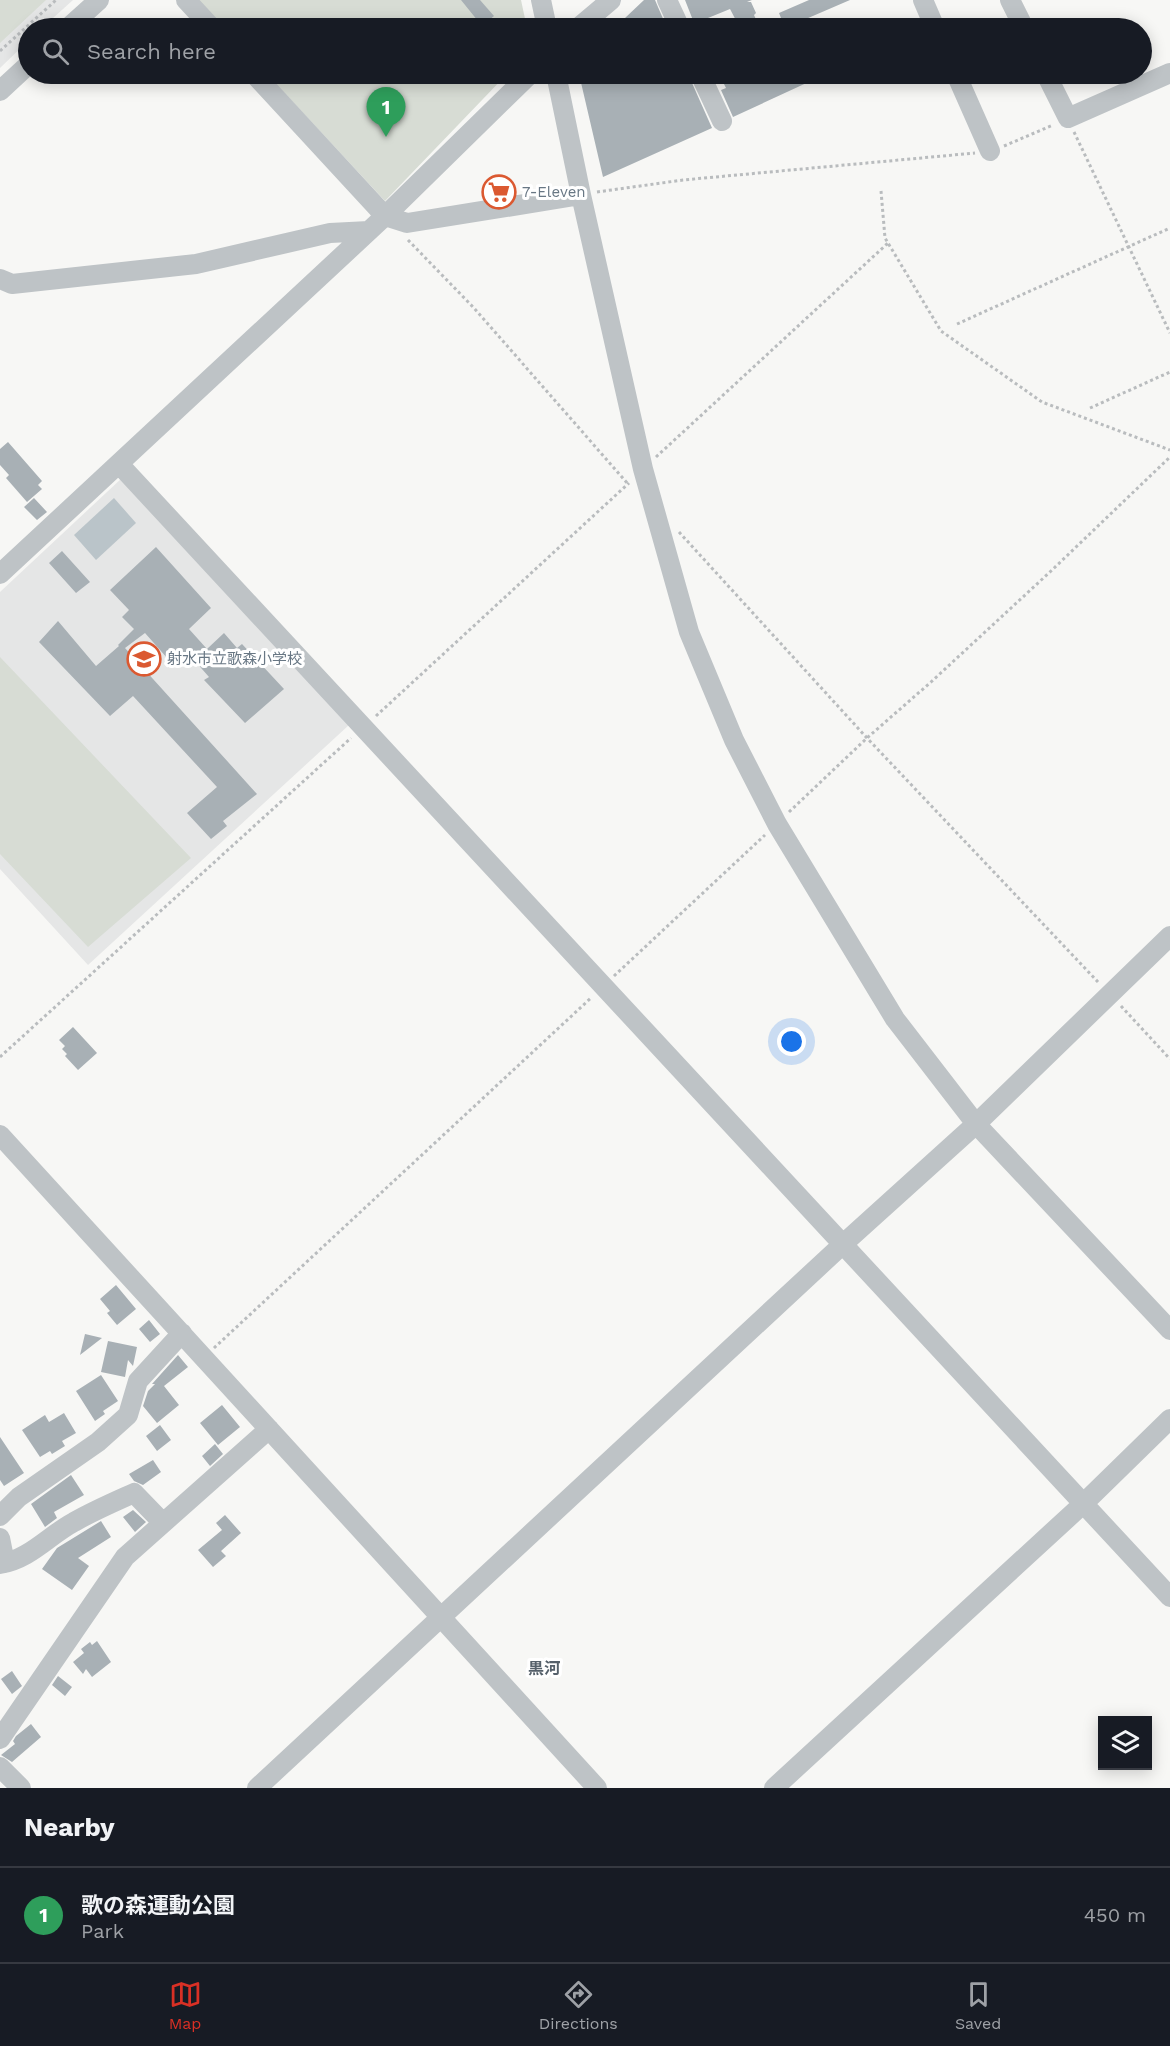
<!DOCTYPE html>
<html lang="en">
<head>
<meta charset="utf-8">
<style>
	:root { --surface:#171b24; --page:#20242c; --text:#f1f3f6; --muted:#9ea1a6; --line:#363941; --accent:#d93025 }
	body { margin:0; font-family:"Work Sans","Noto Sans JP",sans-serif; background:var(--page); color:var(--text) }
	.controls { position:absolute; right:18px; bottom:18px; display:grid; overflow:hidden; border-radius:0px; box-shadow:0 3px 15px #0003 }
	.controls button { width:54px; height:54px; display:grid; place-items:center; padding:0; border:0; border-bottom:2px solid var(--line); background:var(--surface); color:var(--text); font:30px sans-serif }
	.you { position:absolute; left:792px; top:1042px; width:21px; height:21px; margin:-15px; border:4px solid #fff; border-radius:50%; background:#1a73e8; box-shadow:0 0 0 9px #1a73e833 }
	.badge { display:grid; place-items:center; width:39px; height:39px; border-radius:50%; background:var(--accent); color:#fff; font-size:20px; font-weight:700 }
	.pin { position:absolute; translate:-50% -50px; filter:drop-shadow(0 2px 3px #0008) }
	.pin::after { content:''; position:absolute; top:32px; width:21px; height:18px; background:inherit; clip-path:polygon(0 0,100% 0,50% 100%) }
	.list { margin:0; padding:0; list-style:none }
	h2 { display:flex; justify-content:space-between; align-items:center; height:78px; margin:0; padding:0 24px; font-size:26px }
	h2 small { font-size:20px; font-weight:400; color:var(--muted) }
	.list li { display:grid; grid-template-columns:39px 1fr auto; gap:18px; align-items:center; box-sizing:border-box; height:96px; padding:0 24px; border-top:2px solid var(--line) }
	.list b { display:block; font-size:22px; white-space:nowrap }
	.list p { margin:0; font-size:20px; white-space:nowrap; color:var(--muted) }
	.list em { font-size:20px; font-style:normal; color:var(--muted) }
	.icon { flex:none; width:33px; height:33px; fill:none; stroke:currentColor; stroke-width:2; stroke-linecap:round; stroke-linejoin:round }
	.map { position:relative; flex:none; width:1170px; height:1788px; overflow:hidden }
	.search { position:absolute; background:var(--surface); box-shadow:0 3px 15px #0003; left:18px; right:18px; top:18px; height:66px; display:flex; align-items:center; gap:15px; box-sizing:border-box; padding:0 21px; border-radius:33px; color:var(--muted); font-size:22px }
	.sheet { height:174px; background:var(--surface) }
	nav { display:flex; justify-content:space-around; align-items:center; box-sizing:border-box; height:84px; border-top:2px solid var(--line); background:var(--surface); font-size:16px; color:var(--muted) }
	nav a { display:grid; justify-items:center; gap:3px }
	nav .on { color:var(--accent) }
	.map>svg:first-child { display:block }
</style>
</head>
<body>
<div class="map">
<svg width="1170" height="1788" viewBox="0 0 1170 1788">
	<rect width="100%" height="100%" fill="#f7f7f5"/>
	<!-- built -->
	<path fill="#e5e6e6" d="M0 0H73L42 28H28V41L0 68Z
		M122 478 349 725 88 965 0 869V592Z"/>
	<!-- green -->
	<path fill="#d7dcd4" d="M0 0H46L0 43Z
		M198 0H521L527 28H225Z
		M267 74H507L385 201Z
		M0 657 191 858 88 947 0 854Z"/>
	<!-- water -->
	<path fill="#bac4c9" d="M114 498 136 523 96 560 74 535Z"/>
	<!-- building -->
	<path fill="#a8b0b5" d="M461 0H480L494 16 482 26Z
		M644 0H655L667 28H630L625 18Z
		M685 0H752L747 2H751L756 13 754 15 760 28H740L730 9 708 18 712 28H696Z
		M809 0H850L785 28 779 13Z
		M579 74H688L712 128 603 177Z
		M742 74H826L733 117 721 90 726 88 723 82Z
		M8 442 42 481 38 485 42 489 27 502 6 478 9 475 0 465V449Z
		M34 498 47 512 37 520 24 507Z
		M156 547 211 608 189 629 207 649 224 633 237 648 242 644 284 689 245 723 204 680 209 677 187 652 181 659 176 652 168 659 145 633 125 648 257 794 223 821 227 826 211 839 187 813 217 787 133 696 110 716 39 642 58 621 96 666 119 646 118 645 134 629 122 617 129 610 110 590Z
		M62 551 90 582 76 593 49 563Z
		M73 1027 97 1053 78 1070 65 1056 67 1054 62 1049 65 1046 59 1040Z
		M116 1285 136 1309 117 1325 107 1313 110 1311 100 1299Z
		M149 1320 160 1334 150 1342 139 1329Z
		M85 1334 102 1338 80 1355Z
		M108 1341 137 1347 133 1366 128 1360 125 1377 101 1372Z
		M178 1355 188 1367 164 1386 179 1405 157 1423 143 1406 148 1391 155 1384H152Z
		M101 1375 118 1401 103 1411 105 1414 95 1421 76 1391Z
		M222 1405 240 1427 218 1445 200 1423Z
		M64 1413 76 1433 62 1441 65 1446 52 1454 50 1451 40 1457 22 1430 45 1415 49 1422Z
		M160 1425 171 1440 157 1451 146 1436Z
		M0 1437 24 1473 4 1486 0 1480Z
		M215 1444 223 1454 210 1466 202 1456Z
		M153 1460 161 1472 143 1485 134 1481 129 1474Z
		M71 1475 84 1495 54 1512 57 1518 45 1527 31 1504Z
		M133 1510 146 1522 135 1532 123 1517Z
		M225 1515 241 1533 221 1551 226 1556 213 1567 198 1550 222 1530 216 1523Z
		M101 1521 111 1537 78 1558 89 1566 72 1590 42 1569 57 1548Z
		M97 1641 111 1662 92 1677 86 1669 83 1674 73 1662 84 1653 81 1649 90 1642 92 1645Z
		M12 1671 22 1686 12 1694 1 1679Z
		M58 1676 72 1687 65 1696 52 1685Z
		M31 1724 41 1737 12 1762 1 1755 15 1744 13 1741 16 1736Z"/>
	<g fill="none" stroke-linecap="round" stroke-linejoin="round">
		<!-- path -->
		<path stroke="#b9bcbe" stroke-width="3" stroke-dasharray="3 3" stroke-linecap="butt" d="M0 51 56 0
			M1074 132 1170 333
			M1004 146 1053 125
			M881 191 885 238 941 331 1042 402 1170 450
			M597 192 683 180 975 153
			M408 240 474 308 628 484
			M957 324 1170 228
			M1090 408 1170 372
			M656 457 888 243
			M679 532 867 738 1098 982
			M376 716 629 483
			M789 812 867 738 931 682 1051 571 1170 457
			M614 976 765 835
			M1121 1006 1170 1059
			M0 1057 351 738
			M214 1348 592 997"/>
		<!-- minor -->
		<path stroke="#bec3c6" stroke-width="20" d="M186 0 212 28
			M541 0 547 28
			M667 0 680 28
			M923 0 935 28
			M1010 0 1024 28
			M68 28 99 0
			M578 28 611 0
			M254 74 385 216 407 223 581 195
			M556 74 581 195 643 469 689 632 734 740 777 824 895 1019 976 1124 1170 1330
			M700 74 722 121
			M956 74 990 151
			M1046 74 1068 118 1170 73
			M0 91 28 65
			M0 279 12 284 196 264 330 233 369 231
			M119 464 1170 1597
			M0 574 385 216 530 74
			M0 1135 597 1788
			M0 1516 19 1497 98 1442 128 1415 138 1381 182 1333
			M0 1538 5 1563
			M0 1564C30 1559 48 1536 74 1522 93 1511 114 1502 134 1493L163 1523
			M0 1739 125 1557 269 1429
			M0 1767 21 1788
			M257 1788 842 1245 976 1124 1170 936
			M774 1788 1084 1503 1170 1419"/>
	</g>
	<!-- icons -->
	<defs>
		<g id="supermarket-ring" transform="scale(1.725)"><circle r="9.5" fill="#fff" stroke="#db5931" stroke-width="1.5"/><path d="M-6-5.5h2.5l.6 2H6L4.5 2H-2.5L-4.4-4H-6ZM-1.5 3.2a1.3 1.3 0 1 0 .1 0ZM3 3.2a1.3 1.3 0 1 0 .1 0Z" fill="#db5931"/></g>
		<g id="school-ring" transform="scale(1.725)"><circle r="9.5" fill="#fff" stroke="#db5931" stroke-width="1.5"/><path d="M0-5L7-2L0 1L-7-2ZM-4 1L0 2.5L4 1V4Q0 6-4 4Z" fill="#db5931"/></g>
	</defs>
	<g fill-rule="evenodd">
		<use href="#supermarket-ring" x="499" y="192"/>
		<use href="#school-ring" x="144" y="659"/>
	</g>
	<g text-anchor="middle" stroke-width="6" stroke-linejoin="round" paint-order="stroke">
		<!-- poi labels -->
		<g font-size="15" fill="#687784" stroke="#fff" text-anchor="start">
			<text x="522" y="197">7-Eleven</text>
			<text x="167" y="664">射水市立歌森小学校</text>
		</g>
		<!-- neighbourhood labels -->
		<g font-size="16" font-weight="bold" fill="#55606a" stroke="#fff">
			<text x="544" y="1674">黒河</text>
		</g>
	</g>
</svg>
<div class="controls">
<button><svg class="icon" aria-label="layers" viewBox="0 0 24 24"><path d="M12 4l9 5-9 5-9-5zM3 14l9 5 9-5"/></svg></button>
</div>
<div class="you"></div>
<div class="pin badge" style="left:386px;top:137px;background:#2e9e5b">1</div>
<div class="search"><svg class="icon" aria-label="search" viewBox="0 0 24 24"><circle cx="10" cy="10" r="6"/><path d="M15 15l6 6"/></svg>Search here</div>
</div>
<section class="sheet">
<h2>Nearby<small></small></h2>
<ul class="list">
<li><span class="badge" style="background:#2e9e5b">1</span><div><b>歌の森運動公園</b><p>Park</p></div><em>450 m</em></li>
</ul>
</section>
<nav>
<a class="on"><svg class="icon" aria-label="map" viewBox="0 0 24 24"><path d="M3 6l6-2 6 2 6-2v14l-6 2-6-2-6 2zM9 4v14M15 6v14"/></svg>Map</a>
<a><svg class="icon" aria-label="directions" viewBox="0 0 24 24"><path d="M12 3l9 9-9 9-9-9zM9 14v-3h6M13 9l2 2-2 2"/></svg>Directions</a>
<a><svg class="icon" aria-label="saved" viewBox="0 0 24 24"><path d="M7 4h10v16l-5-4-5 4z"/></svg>Saved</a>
</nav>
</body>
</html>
